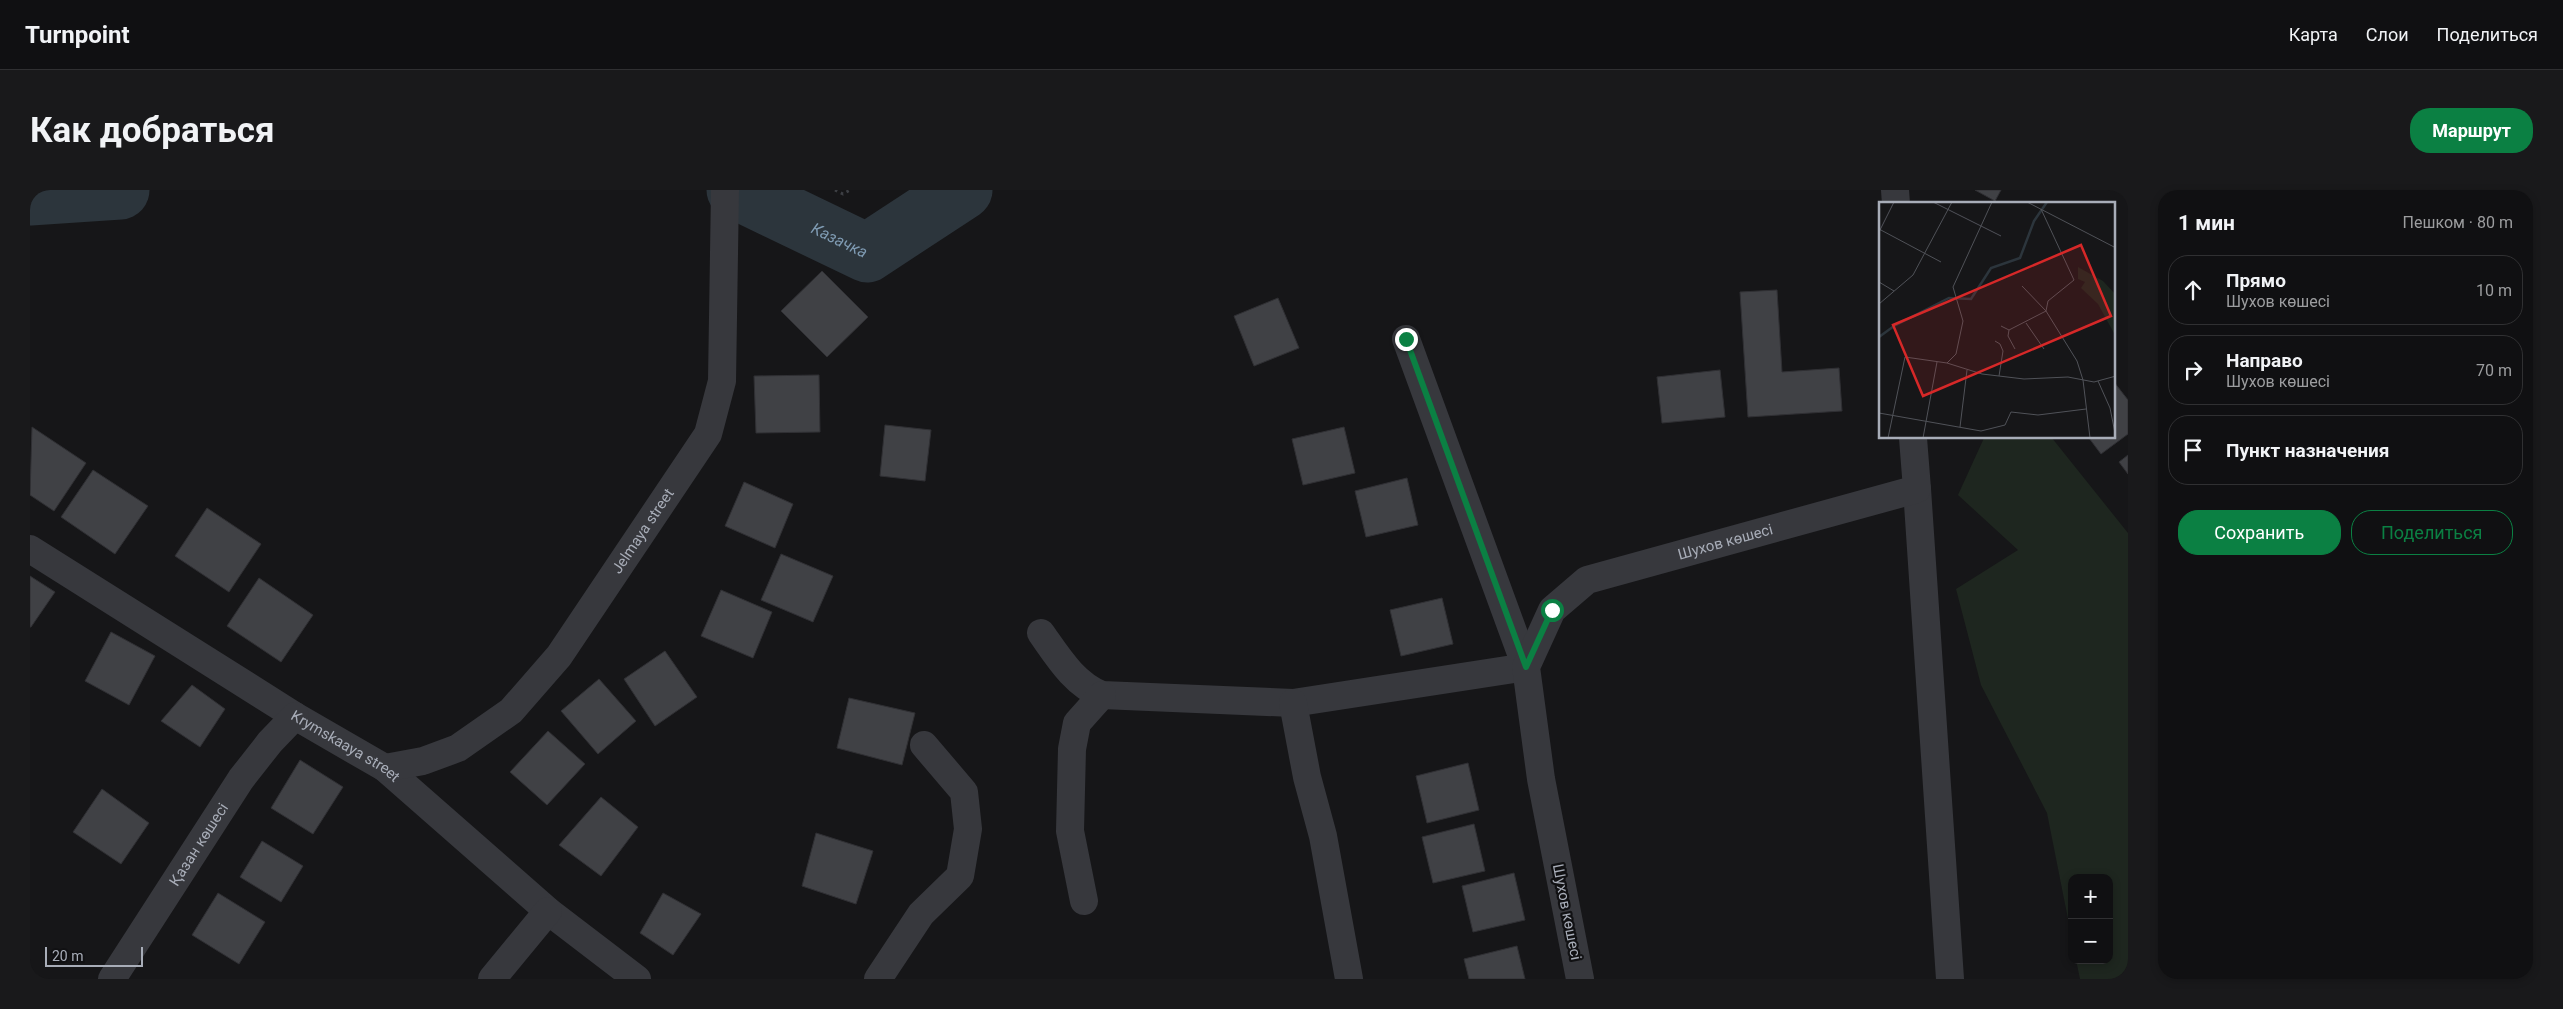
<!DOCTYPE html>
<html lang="ru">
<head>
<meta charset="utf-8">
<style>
	:root { --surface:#101012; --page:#19191b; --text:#f1f3f6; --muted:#9c9d9f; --line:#303032; --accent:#0b8043 }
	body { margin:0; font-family:Roboto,sans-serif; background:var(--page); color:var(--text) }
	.controls { position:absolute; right:15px; bottom:15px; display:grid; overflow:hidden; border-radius:10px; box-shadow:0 2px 8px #0003 }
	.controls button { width:45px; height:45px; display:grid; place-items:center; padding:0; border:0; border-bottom:1px solid var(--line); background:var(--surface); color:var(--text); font:25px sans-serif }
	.scale { position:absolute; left:15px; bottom:12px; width:98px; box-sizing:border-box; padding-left:5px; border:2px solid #a8adb8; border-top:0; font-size:14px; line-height:18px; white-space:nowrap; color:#a8adb8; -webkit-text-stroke:4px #111113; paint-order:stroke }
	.stop { position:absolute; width:15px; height:15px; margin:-11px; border:4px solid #0b8043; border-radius:50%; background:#fff }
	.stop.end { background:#0b8043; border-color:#fff; box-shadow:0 1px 5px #0008 }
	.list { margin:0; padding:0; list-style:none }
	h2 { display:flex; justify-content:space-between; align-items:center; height:65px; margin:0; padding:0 20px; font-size:21px }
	h2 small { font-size:16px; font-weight:400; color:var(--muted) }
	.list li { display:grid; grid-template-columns:32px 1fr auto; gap:15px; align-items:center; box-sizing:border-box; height:70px; margin:0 10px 10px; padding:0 10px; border:1px solid var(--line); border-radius:20px }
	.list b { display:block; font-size:19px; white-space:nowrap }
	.list p { margin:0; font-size:16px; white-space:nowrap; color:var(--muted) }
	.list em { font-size:16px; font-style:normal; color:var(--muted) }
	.actions { display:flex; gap:10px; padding:15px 20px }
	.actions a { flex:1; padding:11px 0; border:1px solid var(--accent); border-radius:20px; text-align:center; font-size:18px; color:var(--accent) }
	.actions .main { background:var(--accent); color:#fff }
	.icon { flex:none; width:28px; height:28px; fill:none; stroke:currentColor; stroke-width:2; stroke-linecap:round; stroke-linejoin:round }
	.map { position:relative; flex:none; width:2098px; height:789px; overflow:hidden; border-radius:20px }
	header { display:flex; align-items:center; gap:30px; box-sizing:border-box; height:70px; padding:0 25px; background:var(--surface); border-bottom:1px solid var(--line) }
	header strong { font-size:24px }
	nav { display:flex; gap:28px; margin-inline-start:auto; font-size:18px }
	.intro { display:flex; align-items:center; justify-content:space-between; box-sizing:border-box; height:120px; padding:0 30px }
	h1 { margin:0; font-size:35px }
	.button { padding:12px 22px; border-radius:20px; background:var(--accent); color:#fff; font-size:18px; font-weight:700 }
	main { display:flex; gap:30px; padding:0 30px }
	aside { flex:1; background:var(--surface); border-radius:20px; box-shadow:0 2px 8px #0003 }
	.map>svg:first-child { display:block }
</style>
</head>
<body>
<header>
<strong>Turnpoint</strong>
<nav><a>Карта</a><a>Слои</a><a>Поделиться</a></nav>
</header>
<div class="intro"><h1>Как добраться</h1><a class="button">Маршрут</a></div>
<main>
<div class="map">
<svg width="2098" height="789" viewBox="0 0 2098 789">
	<rect width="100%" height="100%" fill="#161618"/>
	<!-- green -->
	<path fill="#1e261f" d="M1954 248H2022L2098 343V789H2050L2046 770H2079V688H2042V749L2017 623 1951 495 1926 399 1988 360 1928 305Z"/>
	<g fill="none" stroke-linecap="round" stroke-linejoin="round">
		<!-- river -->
		<g stroke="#2c353c" stroke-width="59">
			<path id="s1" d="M706 0 837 63 933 0"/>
			<path d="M0 6 90 0"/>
		</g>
	</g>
	<!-- building -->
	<path fill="#404145" stroke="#303034" d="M1945 0H1971L1965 11Z
		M792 81 838 127 797 167 751 121Z
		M1747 100 1752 182 1809 178 1812 221 1718 227 1710 102Z
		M1248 108 1269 158 1224 176 1204 126Z
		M1690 180 1695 227 1632 233 1627 187Z
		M789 185 790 242 726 243 724 186Z
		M2084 192 2098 210V244L2071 264 2059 248H2084Z
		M855 235 901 240 895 291 850 286Z
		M2 237 56 273 24 321 0 305Z
		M1314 237 1325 283 1273 295 1262 249Z
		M2098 265V284L2089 272Z
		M63 280 118 316 85 364 31 327Z
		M1377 288 1388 335 1336 347 1325 301Z
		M714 292 763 314 745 358 695 336Z
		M177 318 231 354 199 402 145 366Z
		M751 364 803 386 783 432 731 410Z
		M0 386 25 402 1 437H0Z
		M229 388 283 425 251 472 197 436Z
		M691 400 742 422 723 468 671 446Z
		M1412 408 1423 454 1371 466 1360 420Z
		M81 442 125 466 99 515 55 491Z
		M635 461 667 507 625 536 594 489Z
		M569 489 606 531 568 564 531 521Z
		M162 495 195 519 170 557 131 531Z
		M819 508 885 523 872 575 807 558Z
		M518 541 555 574 517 615 480 582Z
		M270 570 313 597 283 644 241 618Z
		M1438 573 1449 620 1397 633 1386 586Z
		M72 599 119 633 91 674 43 642Z
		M571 607 608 637 571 686 529 655Z
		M1444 634 1455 681 1403 693 1392 647Z
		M786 643 843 661 826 714 772 696Z
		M232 651 273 676 251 712 210 687Z
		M1484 683 1495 730 1443 742 1432 696Z
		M188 703 235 732 209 774 162 745Z
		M633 703 671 724 643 765 610 743Z
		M1487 756 1495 789H1439L1434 769Z"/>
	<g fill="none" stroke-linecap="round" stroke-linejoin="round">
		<!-- path -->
		<path stroke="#3d3f44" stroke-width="3" stroke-dasharray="2.5 4" stroke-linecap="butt" d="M805 0 813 4 820 0"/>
		<!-- minor -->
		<g stroke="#37383d" stroke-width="28">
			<path d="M1865 0 1866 14"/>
			<path d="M1887 299 1920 789"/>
			<path id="s2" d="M0 359 265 526 355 578 518 721 607 789"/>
			<path d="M1011 443C1028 467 1044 494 1072 505L1263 513 1496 477 1376 149"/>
			<path d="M1263 513 1277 587 1293 646 1319 789"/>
			<path id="s3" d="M355 578 393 571 428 558 481 521 529 466 678 244 692 191 695 0"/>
			<path d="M1054 711 1040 641 1042 559 1047 533 1072 505"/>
			<path id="s4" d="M82 789 211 589 240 552 265 526"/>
			<path d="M462 789 518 721"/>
			<path d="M848 789 891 724 930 686 938 639 934 602 894 555"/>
			<path id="s5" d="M1550 789 1511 589 1496 477 1522 420 1557 390 1887 299 1883 248"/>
		</g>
	</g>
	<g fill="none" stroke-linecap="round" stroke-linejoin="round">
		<!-- route -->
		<path stroke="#0b8043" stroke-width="6" d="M1376 149 1496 477 1522 420"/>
	</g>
	<g text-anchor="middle" stroke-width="4.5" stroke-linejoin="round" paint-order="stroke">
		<!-- street labels -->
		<g font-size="15" fill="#a8adb8" stroke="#111113">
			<text dy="5" stroke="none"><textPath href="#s3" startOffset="364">Jelmaya street</textPath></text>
			<text dy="5" stroke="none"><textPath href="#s5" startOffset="569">Шухов көшесі</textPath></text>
			<text dy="5" stroke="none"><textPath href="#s2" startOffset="372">Krymskaaya street</textPath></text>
			<text dy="5" stroke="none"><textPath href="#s4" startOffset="160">Қазан көшесі</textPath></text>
			<text transform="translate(1537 722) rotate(79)" y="5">Шухов көшесі</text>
		</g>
		<!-- water labels -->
		<g font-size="16" font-style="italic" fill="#7f9bb3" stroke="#111113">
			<text dy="6" stroke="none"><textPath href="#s1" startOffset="115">Казачка</textPath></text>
		</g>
	</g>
	<!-- overview -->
	<g transform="translate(1849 12)">
		<rect width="236" height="236" fill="#161618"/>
		<path d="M199 65 224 79 236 92V133L219 102 202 86 206 80 199 77Z" fill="#1e261f"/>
		<path fill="none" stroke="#2c353c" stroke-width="2.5" d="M0 135 15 124 70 96 92 97 112 66 141 56 155 19 168 0"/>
		<path fill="none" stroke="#505258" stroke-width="1" d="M54 0 122 34M148 0 237 46M162 7 195 78 169 99 167 109 198 159 204 178 211 236M0 27 62 60M0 30 15 0M0 80 15 89M0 102 34 73 73 0M147 121 165 147M122 124 130 128 167 109 143 84M130 128 129 134 136 147M116 139 121 142 124 149 120 174M68 161 77 152 84 119 74 85 113 0M219 179 231 206 237 236M0 211 102 229 126 223 132 210 159 213 207 207M81 225 88 168M9 236 26 155 68 161 103 172 145 177 189 175 215 180 237 174M44 236 58 160"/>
		<path fill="#d62828" fill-opacity="0.15" stroke="#d62828" stroke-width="2.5" d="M202 43 232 114 44 194 14 123Z"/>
		<rect width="236" height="236" fill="none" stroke="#a8adb8" stroke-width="2.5"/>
	</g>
</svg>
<div class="controls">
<button>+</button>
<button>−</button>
</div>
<div class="scale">20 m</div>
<div class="stop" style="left:1522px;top:420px"></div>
<div class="stop end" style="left:1376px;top:149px"></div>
</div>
<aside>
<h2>1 мин<small>Пешком · 80 m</small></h2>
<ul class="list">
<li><svg class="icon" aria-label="ahead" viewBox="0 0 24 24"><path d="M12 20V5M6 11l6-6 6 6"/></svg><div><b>Прямо</b><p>Шухов көшесі</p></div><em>10 m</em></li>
<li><svg class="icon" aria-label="right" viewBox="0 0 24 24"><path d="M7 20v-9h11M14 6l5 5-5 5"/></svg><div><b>Направо</b><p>Шухов көшесі</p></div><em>70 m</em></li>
<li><svg class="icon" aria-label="arrive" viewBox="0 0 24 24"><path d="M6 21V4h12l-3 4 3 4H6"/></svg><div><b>Пункт назначения</b></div></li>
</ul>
<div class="actions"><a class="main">Сохранить</a><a>Поделиться</a></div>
</aside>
</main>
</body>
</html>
